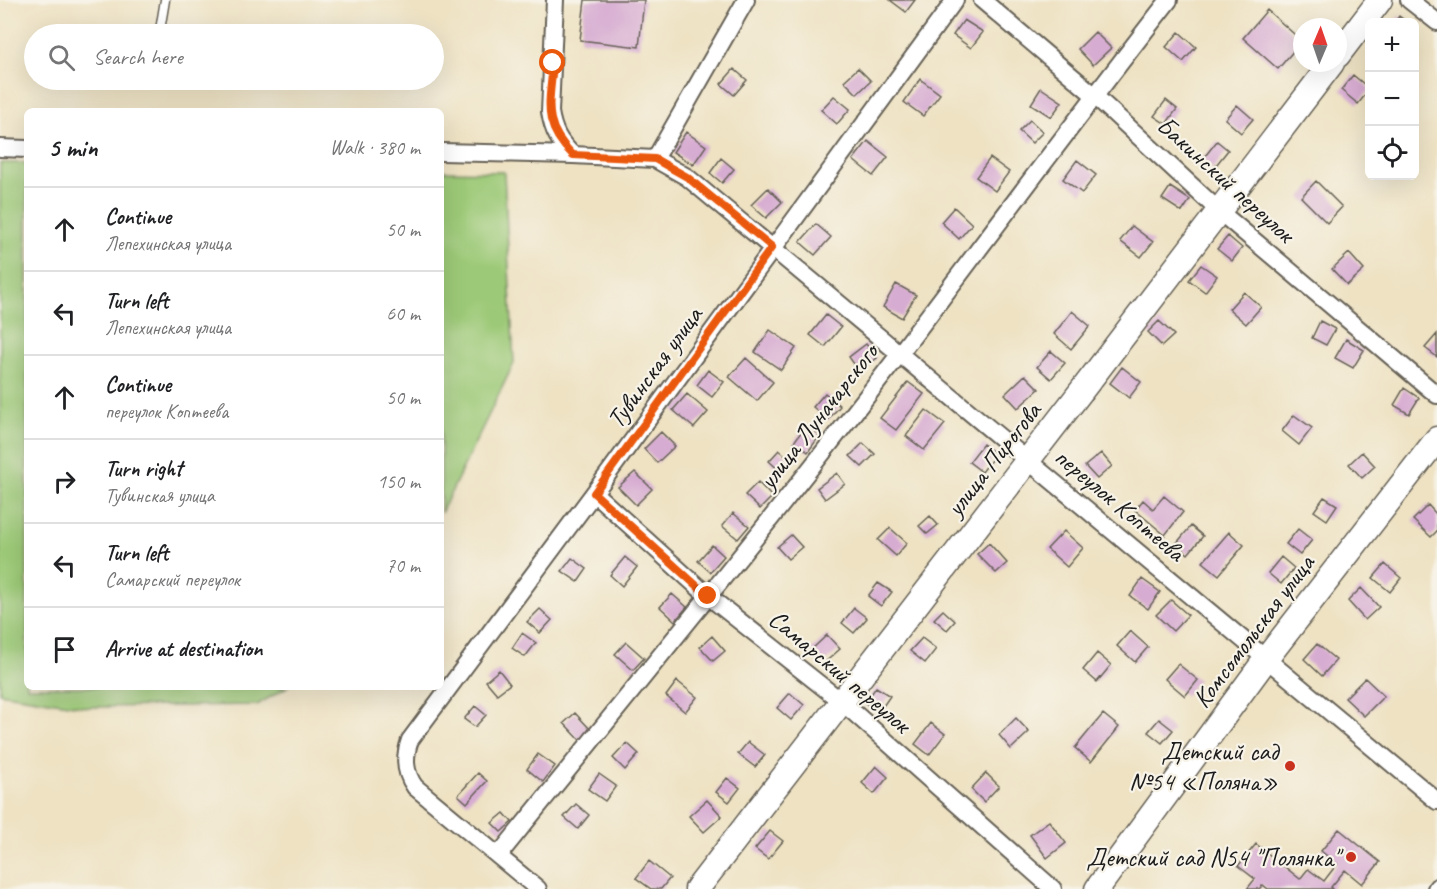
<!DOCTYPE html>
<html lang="en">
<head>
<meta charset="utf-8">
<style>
	:root { --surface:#fff; --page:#f2f2f2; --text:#202124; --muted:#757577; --line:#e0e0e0 }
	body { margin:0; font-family:Caveat,sans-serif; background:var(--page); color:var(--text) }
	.controls { position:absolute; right:18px; top:18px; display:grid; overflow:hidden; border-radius:9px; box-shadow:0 6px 24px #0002 }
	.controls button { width:54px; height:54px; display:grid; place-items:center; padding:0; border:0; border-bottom:2px solid var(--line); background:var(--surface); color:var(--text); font:30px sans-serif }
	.compass { position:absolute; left:1293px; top:18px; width:54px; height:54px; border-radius:50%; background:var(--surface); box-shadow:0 6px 24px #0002; rotate:2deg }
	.stop { position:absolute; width:18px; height:18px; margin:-14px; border:4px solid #ea580c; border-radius:50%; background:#fff }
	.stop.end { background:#ea580c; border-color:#fff; box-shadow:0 2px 6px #0008 }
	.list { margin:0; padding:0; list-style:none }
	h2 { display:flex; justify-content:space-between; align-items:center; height:78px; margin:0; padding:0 24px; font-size:26px }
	h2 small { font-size:20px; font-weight:400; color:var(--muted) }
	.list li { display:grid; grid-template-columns:39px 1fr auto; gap:18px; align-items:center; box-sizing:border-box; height:84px; padding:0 24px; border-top:2px solid var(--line) }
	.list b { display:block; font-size:22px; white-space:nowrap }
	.list p { margin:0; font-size:20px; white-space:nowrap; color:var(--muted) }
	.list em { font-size:20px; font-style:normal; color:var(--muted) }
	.icon { flex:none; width:33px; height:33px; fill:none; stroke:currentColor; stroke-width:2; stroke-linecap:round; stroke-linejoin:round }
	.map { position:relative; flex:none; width:1437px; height:889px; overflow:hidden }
	.search { position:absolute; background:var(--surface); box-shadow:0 6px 24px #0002; left:24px; top:24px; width:420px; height:66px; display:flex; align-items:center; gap:15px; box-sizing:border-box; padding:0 21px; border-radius:33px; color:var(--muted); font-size:22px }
	.panel { position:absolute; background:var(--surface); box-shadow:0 6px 24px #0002; left:24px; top:108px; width:420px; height:582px; border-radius:9px }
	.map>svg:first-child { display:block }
</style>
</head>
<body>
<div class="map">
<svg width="1437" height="889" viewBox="0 0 1437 889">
	<rect width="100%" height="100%" fill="#f7f3e8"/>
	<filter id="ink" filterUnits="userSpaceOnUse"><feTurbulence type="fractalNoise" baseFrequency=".0167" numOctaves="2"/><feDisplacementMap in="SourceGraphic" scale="12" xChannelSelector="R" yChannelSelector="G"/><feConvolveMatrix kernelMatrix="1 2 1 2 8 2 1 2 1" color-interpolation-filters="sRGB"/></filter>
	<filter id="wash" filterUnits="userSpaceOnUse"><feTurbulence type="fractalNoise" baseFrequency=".008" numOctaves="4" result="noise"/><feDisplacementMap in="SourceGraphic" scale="24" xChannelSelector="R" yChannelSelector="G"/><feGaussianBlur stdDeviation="1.35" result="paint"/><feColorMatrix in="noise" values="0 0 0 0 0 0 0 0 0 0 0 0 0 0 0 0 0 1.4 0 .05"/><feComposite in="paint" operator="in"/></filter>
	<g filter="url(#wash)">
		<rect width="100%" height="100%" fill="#eee2c3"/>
		<!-- green -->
		<path fill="#9cc977" stroke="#5c724a" stroke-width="1.5" d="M0 163H27V687H287L257 705 87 707 0 693Z
			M441 171 504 172 514 363 441 513Z"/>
		<g id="blocks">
			<!-- building -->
			<path fill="#d7acd2" d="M585 0H644L639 47 580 40Z
				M890 0H915L906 12Z
				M1267 10 1302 41 1278 69 1243 38Z
				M1399 16 1407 22H1395Z
				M964 20 983 32 971 48 953 35Z
				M1095 32 1111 48 1093 65 1078 49Z
				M1179 32 1196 47 1183 62 1166 47Z
				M858 68 871 81 857 94 844 81Z
				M734 69 747 80 734 95 721 84Z
				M1353 75 1370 89 1358 104 1341 90Z
				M920 79 940 94 923 116 904 102Z
				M1041 88 1062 102 1051 117 1031 104Z
				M834 96 850 109 837 124 821 110Z
				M1166 100 1177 109 1166 124 1154 116Z
				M1237 105 1253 119 1241 133 1225 119Z
				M1030 120 1043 132 1032 143 1019 131Z
				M686 132 706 146 693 165 673 152Z
				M868 141 888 157 873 176 853 160Z
				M1217 141 1228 150 1213 169 1202 160Z
				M721 158 734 169 722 183 710 173Z
				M990 158 1009 172 995 191 976 177Z
				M1077 160 1096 175 1082 193 1063 179Z
				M1316 181 1342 207 1327 223 1301 197Z
				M1170 187 1190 200 1182 212 1162 199Z
				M768 188 782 202 766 218 751 205Z
				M954 207 972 224 959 239 941 222Z
				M816 224 831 237 815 255 800 242Z
				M1132 226 1153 242 1141 257 1120 241Z
				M1228 236 1242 248 1232 261 1217 249Z
				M1349 253 1364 270 1347 285 1332 269Z
				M1201 265 1217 276 1205 292 1189 280Z
				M896 284 916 295 902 318 883 307Z
				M1244 292 1261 307 1246 324 1229 309Z
				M1072 311 1090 326 1071 349 1054 334Z
				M826 315 841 327 825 347 810 335Z
				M1159 321 1174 335 1162 346 1148 332Z
				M1320 321 1335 329 1326 345 1312 338Z
				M770 330 796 348 781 370 755 352Z
				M1437 334V357L1425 348Z
				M1346 339 1364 350 1353 368 1335 358Z
				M866 344 877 358 859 371 849 357Z
				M1051 351 1065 363 1051 379 1037 367Z
				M746 358 773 382 757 401 729 377Z
				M1122 367 1141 382 1129 398 1110 383Z
				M708 370 724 382 712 397 697 385Z
				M1025 375 1039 389 1018 408 1005 394Z
				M908 382 924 394 896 430 880 418Z
				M1404 388 1419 398 1409 414 1394 405Z
				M825 393 840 406 828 420 813 407Z
				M687 394 708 412 694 428 673 410Z
				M926 410 945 424 924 450 906 436Z
				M1294 415 1312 428 1299 445 1282 431Z
				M806 425 820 435 808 452 794 442Z
				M661 432 675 446 657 463 644 449Z
				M863 443 875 454 862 467 850 456Z
				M983 444 996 454 982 472 969 462Z
				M779 450 793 461 782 473 769 461Z
				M1362 452 1375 466 1362 478 1349 464Z
				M1101 453 1112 466 1097 479 1085 466Z
				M635 472 652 489 636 505 618 487Z
				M837 473 845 484 825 499 817 488Z
				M758 482 772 497 760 509 745 495Z
				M1164 496 1183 512 1165 535 1135 510 1143 500 1153 509Z
				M1324 497 1337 505 1327 520 1314 511Z
				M1428 505 1437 515V531L1431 537 1413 520Z
				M733 513 749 526 738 539 722 526Z
				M930 516 938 525 927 534 919 526Z
				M1191 526 1203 536 1188 554 1176 544Z
				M890 528 907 543 896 556 878 540Z
				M1298 529 1312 540 1300 555 1286 544Z
				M1064 531 1083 548 1067 567 1047 549Z
				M1229 532 1244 545 1219 575 1203 562Z
				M791 535 802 547 788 559 777 547Z
				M989 543 1007 563 996 573 977 554Z
				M712 545 724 556 710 572 698 561Z
				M625 557 637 567 622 586 610 575Z
				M1281 557 1294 568 1281 584 1268 573Z
				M572 558 587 569 578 582 562 571Z
				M1385 564 1401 578 1390 592 1373 578Z
				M1142 579 1160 592 1148 609 1130 596Z
				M878 583 892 592 881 606 868 596Z
				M1361 588 1379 607 1365 620 1348 601Z
				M672 594 687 607 675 621 660 607Z
				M1171 600 1188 615 1173 631 1156 615Z
				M854 608 867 618 854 633 842 623Z
				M540 609 552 620 540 633 527 622Z
				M943 610 955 621 947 630 934 619Z
				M1130 631 1148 647 1135 662 1117 646Z
				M522 633 536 643 525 657 512 648Z
				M827 635 840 649 822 665 810 651Z
				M712 636 725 651 713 661 700 647Z
				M922 638 936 649 925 663 910 651Z
				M626 642 644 658 633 670 615 654Z
				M1317 644 1336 660 1322 676 1304 659Z
				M1097 653 1111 665 1097 682 1083 670Z
				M1178 664 1198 680 1185 696 1165 679Z
				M499 670 510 684 497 694 486 681Z
				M1365 678 1384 696 1364 716 1345 698Z
				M677 681 697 697 685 712 666 696Z
				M876 687 890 696 879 712 865 703Z
				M790 693 804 705 791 720 777 708Z
				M475 706 486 715 475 727 464 719Z
				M575 713 591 730 580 740 564 723Z
				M1103 714 1119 727 1091 762 1075 748Z
				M1016 718 1029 732 1011 749 999 735Z
				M1159 719 1173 730 1162 743 1148 732Z
				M931 723 945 734 929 755 915 744Z
				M748 742 765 755 755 767 738 754Z
				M627 743 639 754 625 770 613 758Z
				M538 754 555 766 543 782 527 769Z
				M876 766 888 777 874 794 862 783Z
				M478 773 487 781 467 803 458 795Z
				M986 773 999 786 984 802 971 789Z
				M599 774 616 786 605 801 588 789Z
				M727 778 740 788 729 802 716 792Z
				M707 800 722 816 704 832 689 816Z
				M576 804 589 815 578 829 564 817Z
				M504 813 512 822 501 832 492 823Z
				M1049 821 1066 843 1047 858 1030 835Z
				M1339 829 1380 862 1362 884 1345 870 1331 887 1333 889H1268L1263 885 1259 889H1247L1255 879 1238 866 1256 844 1300 879 1308 869 1324 881 1337 864 1321 851Z
				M770 831 783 841 768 859 755 849Z
				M649 861 670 878 661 889H651L636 878Z"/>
		</g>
	</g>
	<g filter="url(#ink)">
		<use href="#blocks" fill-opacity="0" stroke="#666156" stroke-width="1.5"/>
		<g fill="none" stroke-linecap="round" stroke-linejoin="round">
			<!-- service casing -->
			<g stroke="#666156" stroke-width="11">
				<path id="service" d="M160 30 165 0"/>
			</g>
			<!-- minor casing -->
			<g stroke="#666156" stroke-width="20">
				<path id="minor" d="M555 0 550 112C553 131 559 142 573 155L655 159 687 177 1437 801
					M982 0 1094 95 1219 211 1437 395
					M1409 0 1437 22
					M0 148 27 149
					M441 152 573 155
					M655 159 746 0
					M594 493 708 596 842 702 1053 889
					M498 856C633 689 770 523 901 352 990 235 1078 116 1169 0
					M538 889 415 787C404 772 404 757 410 740L594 493 955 0
					M1436 889 1437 887"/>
			</g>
			<!-- secondary casing -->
			<g stroke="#666156" stroke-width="27">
				<path id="secondary" d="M1338 55 1380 0
					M697 889 1096 372 1332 63
					M1097 889 1266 659 1437 439"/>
			</g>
			<!-- service -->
			<use href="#service" stroke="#fff" stroke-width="8"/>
			<!-- minor -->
			<use href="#minor" stroke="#fff" stroke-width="16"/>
			<!-- secondary -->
			<use href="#secondary" stroke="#fff" stroke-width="24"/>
		</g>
	</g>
	<g fill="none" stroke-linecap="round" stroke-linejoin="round" filter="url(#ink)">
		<!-- route -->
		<path stroke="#ea580c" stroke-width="8" d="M553 63C550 103 541 124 573 155L655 159 687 177 772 247 594 493 708 596"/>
	</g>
	<!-- markers -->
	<g fill="#c8321e" stroke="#f7f3e8" stroke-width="2">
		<circle cx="1290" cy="766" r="6"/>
		<circle cx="1351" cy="857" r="6"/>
	</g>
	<g text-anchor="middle" stroke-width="4.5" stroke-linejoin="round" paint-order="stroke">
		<!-- street labels -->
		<g font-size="26" fill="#1c1c1c" stroke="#f7f3e8">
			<text transform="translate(1226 179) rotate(42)" y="9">Бакинский переулок</text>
			<text transform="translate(654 367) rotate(-54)" y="9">Тувинская улица</text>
			<text transform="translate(818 416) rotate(-52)" y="9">улица Луначарского</text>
			<text transform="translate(993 459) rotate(-52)" y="9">улица Пирогова</text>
			<text transform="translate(1120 504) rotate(40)" y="9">переулок Коптеева</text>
			<text transform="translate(1253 631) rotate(-53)" y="9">Комсомольская улица</text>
			<text transform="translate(840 671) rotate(40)" y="9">Самарский переулок</text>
		</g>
		<!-- poi labels -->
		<g font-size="26" fill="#1c1c1c" stroke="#f7f3e8" text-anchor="end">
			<text x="1278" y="760">Детский сад<tspan x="1278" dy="30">№54 «Поляна»</tspan></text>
			<text x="1339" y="866">Детский сад N54 "Полянка"</text>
		</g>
	</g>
</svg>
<div class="controls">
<button>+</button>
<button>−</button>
<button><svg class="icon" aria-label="locate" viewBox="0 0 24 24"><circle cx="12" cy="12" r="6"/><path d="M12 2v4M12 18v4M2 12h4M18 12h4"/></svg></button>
</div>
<svg class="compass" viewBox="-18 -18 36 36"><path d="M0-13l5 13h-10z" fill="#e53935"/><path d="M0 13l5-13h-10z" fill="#757577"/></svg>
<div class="stop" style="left:553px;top:63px"></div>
<div class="stop end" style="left:708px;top:596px"></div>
<div class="search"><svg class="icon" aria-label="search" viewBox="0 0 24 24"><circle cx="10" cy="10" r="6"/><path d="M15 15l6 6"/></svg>Search here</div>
<section class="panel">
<h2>5 min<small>Walk · 380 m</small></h2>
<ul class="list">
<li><svg class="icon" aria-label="ahead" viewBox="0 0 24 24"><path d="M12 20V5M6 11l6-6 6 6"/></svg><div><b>Continue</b><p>Лепехинская улица</p></div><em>50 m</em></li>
<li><svg class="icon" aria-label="left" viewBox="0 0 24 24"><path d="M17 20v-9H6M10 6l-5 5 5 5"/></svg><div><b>Turn left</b><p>Лепехинская улица</p></div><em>60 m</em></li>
<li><svg class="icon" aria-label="ahead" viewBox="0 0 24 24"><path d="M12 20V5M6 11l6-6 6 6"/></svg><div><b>Continue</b><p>переулок Коптеева</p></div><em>50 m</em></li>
<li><svg class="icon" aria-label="right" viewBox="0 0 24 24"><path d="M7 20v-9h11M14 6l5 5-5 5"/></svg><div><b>Turn right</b><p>Тувинская улица</p></div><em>150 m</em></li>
<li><svg class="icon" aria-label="left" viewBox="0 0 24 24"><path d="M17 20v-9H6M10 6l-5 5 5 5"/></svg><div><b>Turn left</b><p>Самарский переулок</p></div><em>70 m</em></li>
<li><svg class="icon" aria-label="arrive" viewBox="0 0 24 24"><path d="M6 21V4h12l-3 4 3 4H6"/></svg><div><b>Arrive at destination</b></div></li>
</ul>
</section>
</div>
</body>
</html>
